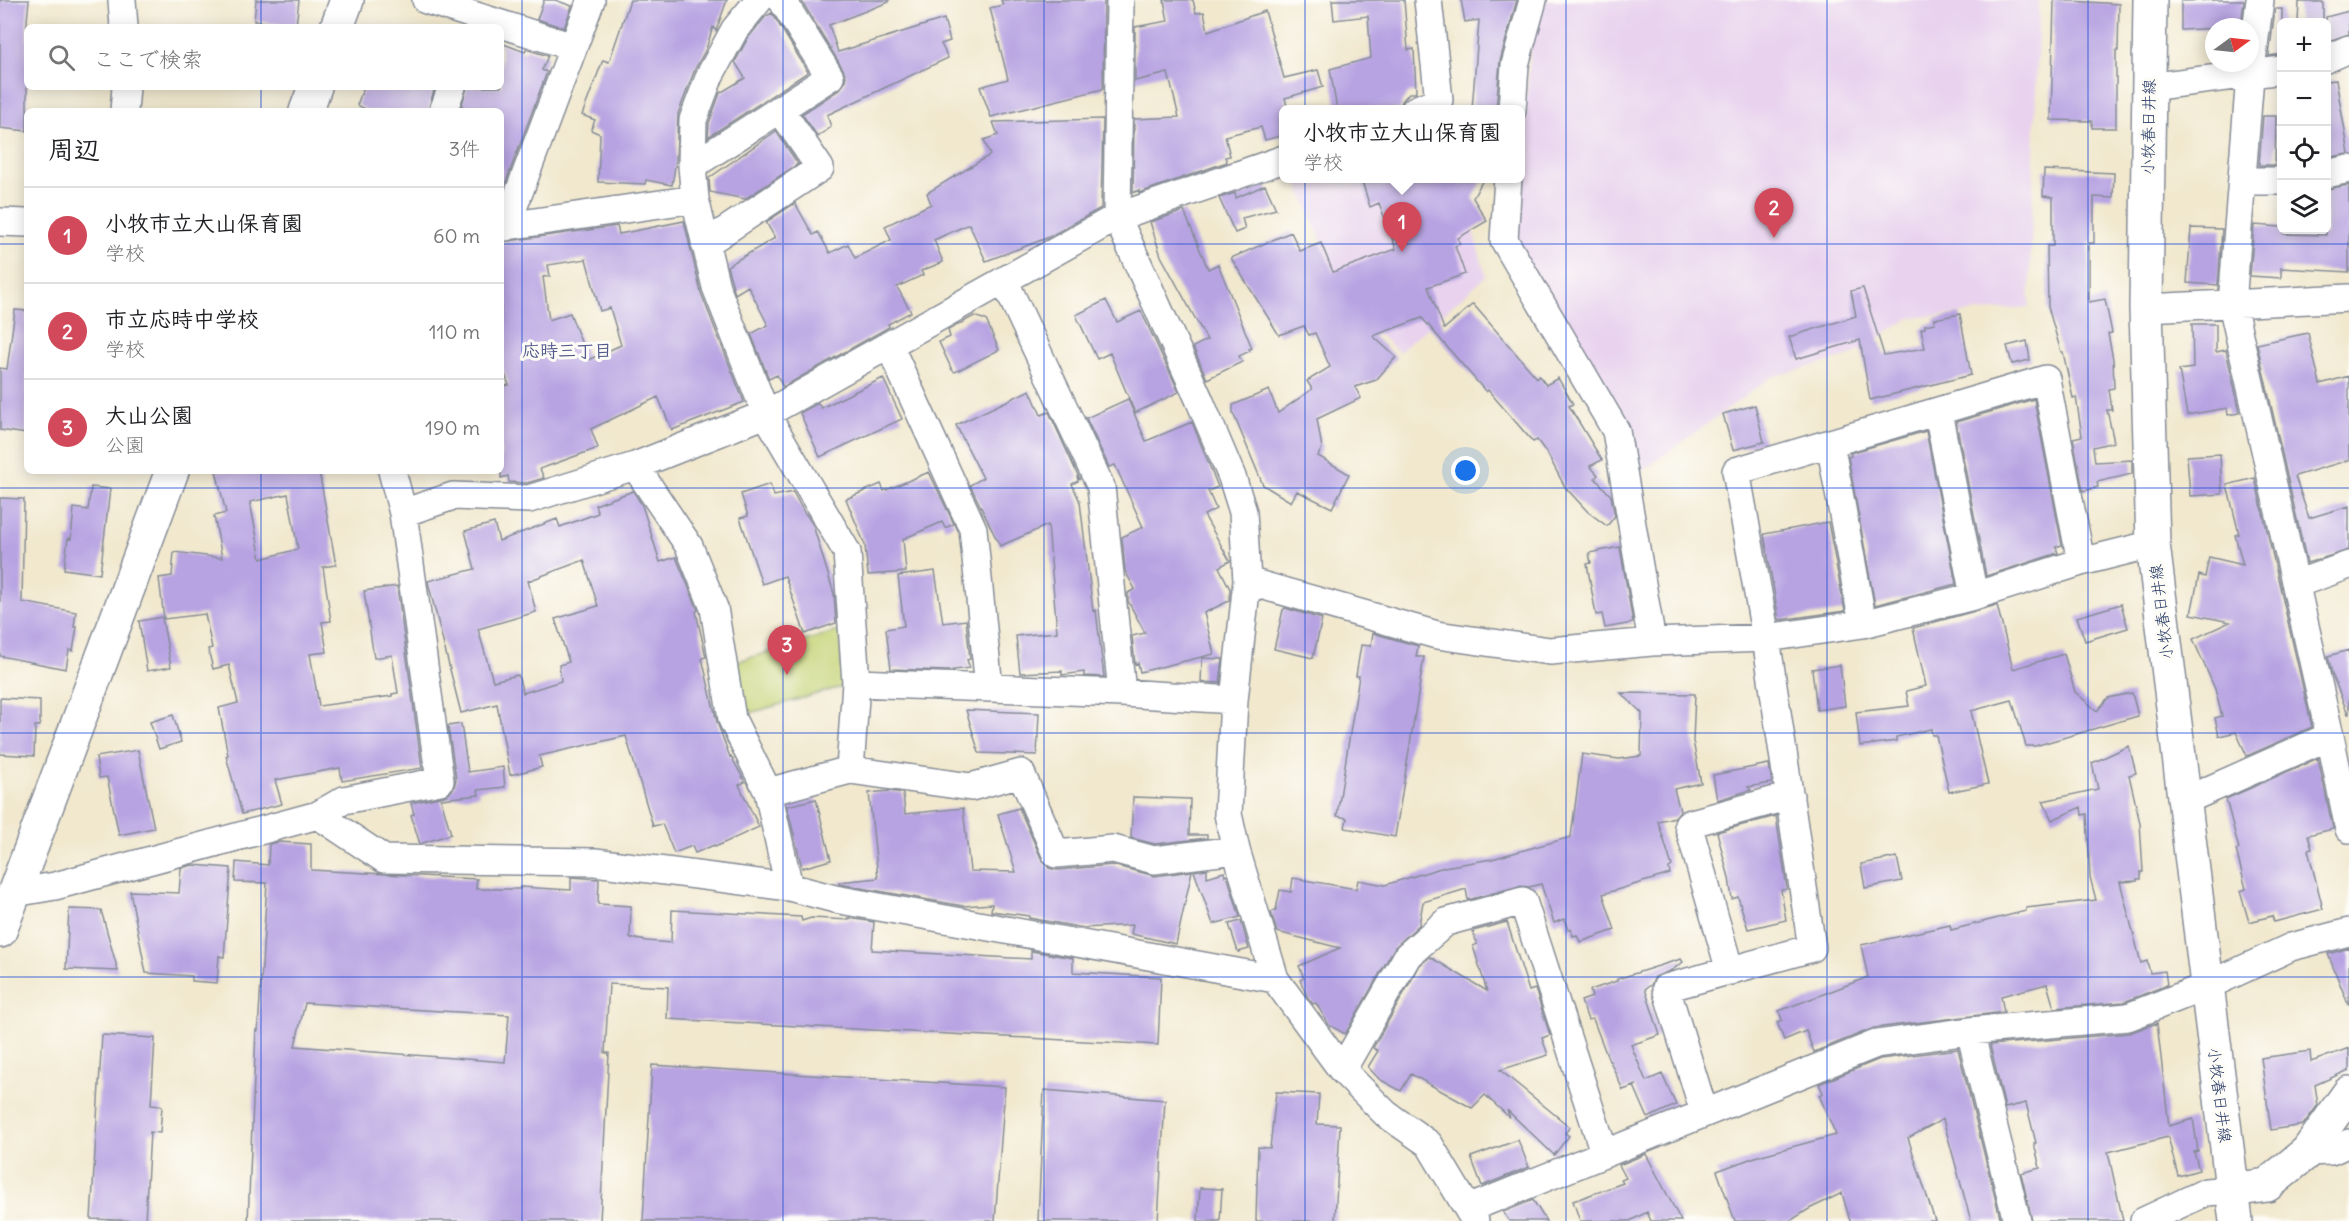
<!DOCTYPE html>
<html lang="ja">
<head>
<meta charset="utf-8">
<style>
	:root { --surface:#fff; --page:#f2f2f2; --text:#202124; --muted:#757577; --line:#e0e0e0; --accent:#d1495b }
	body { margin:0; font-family:Delius,"Klee One",sans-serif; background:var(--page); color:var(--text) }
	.controls { position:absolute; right:18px; top:18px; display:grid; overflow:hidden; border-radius:9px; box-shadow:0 3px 15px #0003 }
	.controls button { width:54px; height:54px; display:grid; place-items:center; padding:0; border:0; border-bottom:2px solid var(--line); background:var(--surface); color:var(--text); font:30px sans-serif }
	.compass { position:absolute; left:2205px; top:18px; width:54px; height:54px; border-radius:50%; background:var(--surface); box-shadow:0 3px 15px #0003; rotate:75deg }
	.you { position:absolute; left:1466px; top:471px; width:21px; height:21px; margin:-15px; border:4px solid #fff; border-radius:50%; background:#1a73e8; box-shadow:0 0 0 9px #1a73e833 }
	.badge { display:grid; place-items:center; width:39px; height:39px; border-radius:50%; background:var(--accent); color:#fff; font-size:20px; font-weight:700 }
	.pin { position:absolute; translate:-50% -50px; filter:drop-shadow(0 2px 3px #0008) }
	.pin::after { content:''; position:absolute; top:32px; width:21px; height:18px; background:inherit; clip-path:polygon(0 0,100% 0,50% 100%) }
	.popup { position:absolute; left:1279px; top:105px; width:246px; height:78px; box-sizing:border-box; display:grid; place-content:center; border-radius:9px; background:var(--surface); filter:drop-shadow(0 2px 4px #0005); font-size:20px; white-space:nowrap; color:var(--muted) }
	.popup b { font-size:22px; color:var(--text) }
	.popup::after { content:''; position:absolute; left:50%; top:100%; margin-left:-12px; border:12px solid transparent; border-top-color:var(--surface) }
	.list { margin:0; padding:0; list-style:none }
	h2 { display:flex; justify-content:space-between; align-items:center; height:78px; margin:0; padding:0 24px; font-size:26px }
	h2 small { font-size:20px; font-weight:400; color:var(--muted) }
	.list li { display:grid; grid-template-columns:39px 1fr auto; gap:18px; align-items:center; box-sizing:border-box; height:96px; padding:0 24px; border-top:2px solid var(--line) }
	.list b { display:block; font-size:22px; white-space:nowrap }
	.list p { margin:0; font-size:20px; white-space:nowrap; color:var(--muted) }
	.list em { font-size:20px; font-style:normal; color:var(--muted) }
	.icon { flex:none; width:33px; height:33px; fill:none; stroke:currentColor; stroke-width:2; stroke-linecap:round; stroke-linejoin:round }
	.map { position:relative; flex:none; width:2349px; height:1221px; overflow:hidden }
	.search { position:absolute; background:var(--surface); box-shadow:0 3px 15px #0003; left:24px; top:24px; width:480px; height:66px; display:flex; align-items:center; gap:15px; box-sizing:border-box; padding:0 21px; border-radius:9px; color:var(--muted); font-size:22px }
	.panel { position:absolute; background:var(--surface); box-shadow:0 3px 15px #0003; left:24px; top:108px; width:480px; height:366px; border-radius:9px }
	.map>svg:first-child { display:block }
</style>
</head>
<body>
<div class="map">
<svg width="2349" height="1221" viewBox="0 0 2349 1221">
	<rect width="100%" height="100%" fill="#fdfcf7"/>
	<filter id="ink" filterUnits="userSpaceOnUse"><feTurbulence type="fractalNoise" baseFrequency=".0167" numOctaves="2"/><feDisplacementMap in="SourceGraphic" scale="12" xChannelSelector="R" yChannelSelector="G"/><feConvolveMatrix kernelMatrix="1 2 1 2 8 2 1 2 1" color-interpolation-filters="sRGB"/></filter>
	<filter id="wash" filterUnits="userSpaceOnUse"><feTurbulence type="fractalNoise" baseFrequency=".008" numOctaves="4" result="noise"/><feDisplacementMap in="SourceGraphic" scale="24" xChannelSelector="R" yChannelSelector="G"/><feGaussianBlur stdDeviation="1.35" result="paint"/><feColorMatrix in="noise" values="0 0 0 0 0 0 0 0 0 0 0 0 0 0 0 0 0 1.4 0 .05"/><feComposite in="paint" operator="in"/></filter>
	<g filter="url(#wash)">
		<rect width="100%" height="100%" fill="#f1e8ce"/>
		<!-- built -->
		<path fill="#e8d2ee" d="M1544 0H2039L2029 307 1910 318 1850 356 1771 377 1633 478 1517 241 1521 164 1531 44Z
			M1296 179H1405L1472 228 1486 276 1399 352 1348 308Z"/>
		<!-- green -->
		<path fill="#c4d375" stroke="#70816a" stroke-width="1.5" d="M841 630 842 687 739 716 729 664Z"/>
		<g id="blocks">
			<!-- building -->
			<path fill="#b7a3e2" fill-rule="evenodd" d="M0 0H29L27 21V131L0 128Z
				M256 0H299L296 26 254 21Z
				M544 0H555L572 6 564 28 537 19Z
				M630 0H727L716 31 713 27 706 49 695 69 678 114 676 160 672 185 646 180 645 184 598 182 600 134 591 130 595 120 582 115 603 60 609 62Z
				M801 0H889V2L829 25 838 52 944 19 950 41 941 44 948 58 827 115 831 127 818 137 802 114 839 90 844 84 846 76 843 69Z
				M1001 0H1104L1103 89 991 117 980 87 1008 79 990 8 1003 5Z
				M1164 0H1193L1196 13 1204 12 1208 31 1265 11 1284 78 1318 70 1323 87 1285 98 1288 110H1284V135L1265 140 1261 127 1225 136 1230 156 1225 157 1227 162 1139 193V190L1133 193 1134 119 1179 117 1168 73 1135 81V27L1168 21Z
				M1332 0H1404L1408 50 1414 49 1416 93H1409L1402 101 1400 110H1337L1330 69 1371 58 1368 16 1334 20Z
				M1461 0H1517L1500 61 1496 110H1472L1479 20 1465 22Z
				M2054 0 2119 4 2118 51H2116V128H2092V121L2051 120Z
				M2215 0H2244L2241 27 2181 30V1Z
				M2299 2H2323V22H2298Z
				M2275 9H2282V54L2269 56Z
				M2349 11V34L2326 42V17Z
				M772 13 808 72 708 137 709 123 720 93 745 78 735 62 748 38 766 16Z
				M501 43 525 52 526 49 548 56 542 70 547 72 501 195V111H460L467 87H501Z
				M2336 80 2349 154 2326 158V81Z
				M364 87H435L428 111H369L357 105Z
				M2263 116H2276L2275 165H2259Z
				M1103 119 1101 208 1047 238 986 261 969 224 934 240 943 262 921 271 923 275 897 287 911 312 888 324 889 327 783 387 777 375 769 379 751 334 768 325 748 286 735 294 727 266 775 238 766 222 795 203 813 235 818 232 830 253 848 244 855 258 891 240 885 226 931 204 927 193 990 155 984 140 998 135 993 122Z
				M776 131 798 164 745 199 710 192 709 178Z
				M2044 170 2114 173 2113 198 2094 197V243H2089V302L2105 299 2112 333 2108 334 2113 359 2114 388 2109 389 2112 410H2107L2114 442 2093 447 2095 462 2132 460V474L2097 482 2098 487 2083 491 2073 438 2082 436 2076 397 2073 398 2063 352H2061L2048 307 2047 246H2053V197L2043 196Z
				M1361 178H1484L1473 198 1487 221 1458 238 1460 244 1455 246 1465 274 1428 287 1444 329 1473 304 1537 378 1539 376 1546 385 1558 378 1573 404 1569 406 1602 460 1590 466 1598 475 1595 478 1611 496 1615 516 1607 526 1588 512 1565 487 1548 455 1537 440 1533 442 1488 390 1486 392 1422 318 1373 336 1396 357 1376 380 1355 387 1361 398 1317 419 1322 448 1318 456 1349 474 1332 508 1297 491 1291 502 1263 485 1233 413V405L1269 390 1278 413 1312 389 1307 381 1330 367 1315 333 1309 335 1304 326 1279 335 1231 258 1291 232 1300 251 1321 243 1333 272 1396 249 1379 203 1370 207Z
				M1265 185 1276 209 1242 218 1245 229 1235 233 1219 198 1235 193 1236 198Z
				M2349 185V272L2281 268V278L2250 276 2254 225 2282 227 2284 230V234L2326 235V189Z
				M1184 211 1208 269 1218 264 1252 348 1249 349 1250 351 1239 356 1242 362 1207 379 1193 347 1207 340 1161 256 1150 222Z
				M684 221 701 293 744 402 672 430 658 397 591 429 598 448 540 469 544 478 527 483 509 482 508 476 501 478V387L509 385 501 364V242L617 226 619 234ZM586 259 600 311 610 308 621 345 588 360 570 313 549 320 543 277 550 276 548 265Z
				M2191 228 2222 229 2218 285 2187 283Z
				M1863 288 1884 355 1925 348 1921 329 1925 328V325L1935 323 1934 319 1960 314 1971 375 1870 400 1860 340 1796 359 1789 337 1856 316 1851 291Z
				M1106 300 1117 322 1141 311 1179 392 1135 413 1110 353 1097 359 1076 315Z
				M15 310 27 311V434L0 430V368L7 369Z
				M974 316 986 320 999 350 955 372 952 370 939 342 950 337 948 330Z
				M2192 324H2216V352L2226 350 2240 413 2228 415 2227 408 2187 415 2179 370 2193 368Z
				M2308 333 2320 384 2349 376V460L2295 476 2309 518 2349 506V550L2307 563 2257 344Z
				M2027 341 2030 360 2012 364 2007 346Z
				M883 378 902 419 820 457 800 413 818 403 821 408Z
				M1030 390 1041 415 1049 412 1080 480 1077 476 1078 481 1072 484 1080 502 1093 611 1096 610 1104 677 1084 676V672L1062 675V671L1020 673 1016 636 1057 632 1048 525 1000 546 970 485 983 478 956 425Z
				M1128 399 1146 441 1192 422 1218 487 1208 491 1216 509 1204 515 1230 561 1219 567 1230 589 1229 601 1204 613 1214 654 1140 672 1138 663 1135 664 1132 636 1145 633 1128 601V593L1135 589 1125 571 1122 537 1143 527 1115 465 1109 467 1086 418Z
				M2034 399 2062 545 2056 547 2058 553 1986 576 1956 422Z
				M1755 405 1764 442 1733 450 1723 414Z
				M1926 431 1956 584 1875 605 1848 457 1851 456 1850 453Z
				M2220 454 2222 494 2190 496 2187 456Z
				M216 471H319L336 565 323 567 331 621 322 622 327 652 310 654 319 706 392 696V694L398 693 392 655 374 658 364 591 397 586 422 768 342 781 340 768 275 780 282 804 242 814 226 756 228 755 219 708 238 703 229 665 213 669 208 649 212 648 205 614 164 619 159 578 172 576 174 552 222 558 214 516 226 513ZM288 494 298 549 261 559 250 502Z
				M929 472 954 524 945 528 942 522 903 539 906 572 868 575 865 545 846 499 881 484 884 491Z
				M2255 478 2312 727 2247 756 2236 732 2219 736 2215 718 2222 716 2215 689 2193 639 2230 622 2191 614 2199 575 2205 577 2209 557 2243 565 2235 535 2239 534 2227 485Z
				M770 484 774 496 793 492 805 514H806L813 525 834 594 836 623 805 634 785 576 762 584 740 518 748 516 741 494Z
				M91 487 110 489 100 574 64 569 68 538 71 539 74 508 88 510Z
				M633 491 642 505 660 562 676 557 698 610 696 612 706 657 702 658 717 722 730 757 731 756 745 782 739 785 759 827 715 847 714 845 695 853 692 846 674 853 662 824 653 826 626 736 539 756 542 767 510 775 497 704 461 713 429 586 428 581 475 569 465 531 494 523 499 541 557 519 560 527 598 513 595 505ZM584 560 598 606 555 619 569 662 559 665 561 681 523 693 518 675 493 681 478 629 536 612 528 581Z
				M0 498 24 499 22 602 76 612 74 627H77L73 651 69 650 66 669 0 656Z
				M1828 522 1845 611 1779 620 1764 534Z
				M1620 547 1633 623 1605 628 1602 614 1596 615 1587 564 1591 563 1589 553Z
				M935 571 943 623 966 620 970 659 967 660 970 668 947 671 891 669 886 629 904 626 898 576Z
				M2121 604 2128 628 2085 641 2077 617Z
				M1997 605 2013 669 2064 654 2075 692 2097 711 2108 698 2132 693 2138 716 2035 746H2026L2012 700 1971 711 1988 784 1949 792 1936 735H1932L1931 729 1896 737V741L1860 746 1856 712 1909 706 1906 691 1926 686 1913 628Z
				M1285 608 1322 619 1313 658 1274 649 1283 610Z
				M162 617 171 667 147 671 139 621Z
				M1373 633 1418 646 1416 657H1424L1395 837 1345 828 1347 818 1337 816 1359 676H1356L1361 645 1371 646Z
				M2349 650V714H2348L2332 674 2328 656Z
				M1202 658 1223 659 1220 683 1201 682Z
				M1840 665 1845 706 1817 710 1812 669Z
				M1621 693 1695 694 1693 741 1701 783 1674 789 1680 811 1675 817 1658 821 1672 866 1669 868 1670 874 1603 894 1615 930 1580 942 1577 935 1573 936 1571 929 1568 930 1564 919 1554 923 1541 884 1529 887 1519 886 1468 900 1466 889 1423 902 1419 925 1395 947 1345 1034 1329 1025 1316 1003 1313 1004 1308 998 1300 980 1304 978 1299 966 1340 948 1277 932 1271 912 1276 910 1280 890 1291 892 1293 878 1356 889 1358 880 1385 885 1444 867 1492 859 1571 837 1582 754 1619 759 1641 756 1642 713Z
				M0 698 40 700V726H35L34 756 0 754Z
				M966 710 1039 713 1037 755 979 753Z
				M173 715 181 742 159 749 150 722Z
				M461 724 468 772 503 767 505 787 478 790 479 795 441 799 451 834 420 844 411 815 414 814 411 803 444 796 450 793 454 787 456 779 448 726Z
				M2129 746 2136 773 2129 775 2140 823 2143 872H2141V879H2137V881L2120 882 2141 963 2147 961 2150 973 2165 971 2167 985 2124 1002 2054 1008 2047 984 2001 996 2004 1012 1874 1028 1814 1052 1806 1031 1784 1040 1777 1022 1782 1020 1779 1011 1868 977 1861 945 1950 925 1951 930 2026 911V908L2096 900 2090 877 2087 814 2082 815 2081 807 2052 820 2043 801 2098 789 2092 763Z
				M138 750 154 828 119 835 107 777 99 778 96 757Z
				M2318 758 2333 829 2308 835 2312 849 2308 850 2323 909 2274 922 2272 916 2249 922 2240 891 2246 889 2236 850 2239 849 2226 799Z
				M1769 764 1772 783 1748 787 1751 790 1717 800 1713 775Z
				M889 791 903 793 905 814 963 808 970 871 1016 872 998 814 1019 808 1042 860 1049 868 1057 870 1112 865 1155 876 1192 871 1176 944 1131 934 1133 925 1084 928 1029 918V916L991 911 992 904 963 906 839 884V882L878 878 869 793Z
				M1133 797 1190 799 1189 835H1207V838L1155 844 1131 838Z
				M816 799 831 860 802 868 787 806Z
				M1776 816 1787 889 1781 890 1786 920 1748 929 1738 897 1732 899 1729 878 1717 832Z
				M279 842 311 844V870L477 879 476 889H520V887L571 890V877L599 879 598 904 631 906 630 938 647 941 671 943 672 910 801 917 802 921 811 918 849 920V918L874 922 872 950 1031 959V951L1073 958V972L1161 977 1158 1045 667 1019 668 987 609 984 605 1053H609L600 1221H248L256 1030 258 1031 267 883 235 882 236 862 268 865 269 844ZM305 1003 509 1015 505 1062 295 1046Z
				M1897 857 1902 881 1865 888 1861 864Z
				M193 865 231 868 224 957 219 956 217 983 192 981V976L146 973 130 891 179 893 181 868Z
				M1207 869V877L1224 872 1225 876 1227 875 1240 917 1213 924 1194 871Z
				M69 909 101 910 118 971 66 969Z
				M1241 921 1249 949 1238 952 1229 924Z
				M1507 922 1529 991 1535 989 1550 1035 1542 1038 1548 1055 1500 1070 1570 1127 1565 1133 1569 1136 1554 1155 1507 1110 1510 1118 1485 1095 1472 1108 1411 1074 1401 1091 1379 1079 1368 1067 1378 1051 1373 1048 1420 965 1430 957 1487 991 1473 946 1477 944 1473 931Z
				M2349 948V1004H2348L2328 954Z
				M1681 959 1683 962 1672 970 1655 977 1651 985 1645 989 1660 1035 1631 1045 1646 1081 1662 1074 1676 1105 1648 1118 1634 1086 1637 1085 1623 1090 1610 1061H1609L1593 1019 1588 1020 1581 1001 1592 997 1590 990 1617 981V979Z
				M2157 1023 2169 1126 2193 1119 2198 1151 2194 1152 2199 1170 2178 1176 2168 1137 2108 1152 2123 1221H2032L2021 1173 2040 1168 2034 1143H2036L2026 1103 2005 1108 1990 1045 2129 1033Z
				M102 1035 155 1038 151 1105 162 1106 160 1133 150 1132 145 1221 91 1219Z
				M2349 1048V1070L2315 1085 2318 1105 2303 1125 2271 1130 2261 1058 2310 1051 2311 1062Z
				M1958 1049 2001 1221H1971L1943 1119 1908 1138 1935 1221H1850L1842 1193 1809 1209 1790 1221H1735L1717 1171 1758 1156 1836 1135 1819 1095 1823 1093 1819 1084 1880 1059Z
				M652 1065 1005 1087 995 1221H643Z
				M1044 1090 1165 1100 1158 1221H1038Z
				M1276 1092 1319 1094 1317 1124 1340 1125 1335 1221H1256L1258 1147 1270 1148Z
				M1518 1140 1529 1167 1482 1186 1471 1157Z
				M1646 1154 1681 1221H1651L1647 1212 1630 1221H1580L1573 1201 1623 1183 1621 1180 1626 1178 1619 1165Z
				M1200 1188 1222 1189 1220 1221H1198Z
				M1533 1200 1546 1221H1509L1503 1212Z"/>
		</g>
	</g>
	<g filter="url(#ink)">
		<use href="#blocks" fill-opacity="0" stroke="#868c96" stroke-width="1.5"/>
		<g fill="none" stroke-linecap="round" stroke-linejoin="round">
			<!-- street casing -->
			<g stroke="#868c96" stroke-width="30">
				<path id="street" d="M122 0 124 27
					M426 0 573 47
					M759 0 735 29 710 75 693 120 692 166 695 199 716 287 766 414 847 552 856 683 850 770
					M1120 0 1117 217 1199 399 1232 477 1243 512 1247 581 1234 700 1228 814 1236 850 1275 979 1342 1070 1386 1114 1429 1144 1475 1221
					M2260 0 2250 76 2232 304 2330 736 2349 829
					M2326 59 2349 49
					M2148 87 2282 70
					M1415 110 1439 100 1428 0
					M1512 110 1515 65 1533 0
					M124 111 126 87
					M443 111 452 87
					M692 166 830 77 782 0
					M2326 174 2349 169
					M1508 178 1504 240 1616 431 1652 642
					M2242 181H2282
					M0 222 27 223
					M501 227 695 199
					M506 227 591 0
					M705 244 820 168 780 109
					M1004 280 1101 487 1122 693
					M2146 308 2349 298
					M889 345 973 529 989 688
					M1938 412 1974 596
					M1830 443 1863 624
					M635 466 689 546 714 608 732 719 768 792 789 887
					M392 471 403 513 453 496 529 499 635 466 766 414 1117 217 1284 159
					M1247 581 1437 635 1550 651 1652 642 1766 638 1863 624 1974 596 2081 562 2153 544
					M2296 584 2349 565
					M856 683 1122 693 1234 700
					M768 792 850 770 971 787 1021 773 1056 854 1113 849 1154 860 1236 850
					M2184 801 2330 736
					M318 815 344 800 440 781 403 513
					M14 893 55 886 318 815 384 859 595 862 789 887 835 899 1275 979
					M1730 971 1688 824 1790 796
					M1970 1031 2017 1221
					M1342 1070 1408 955 1446 922 1523 901 1604 1152
					M1704 1112 1666 988 1812 948 1766 638 1736 471 2046 379 2081 562
					M2307 1152 2331 1151 2349 1143
					M1468 1209 1876 1044 1970 1031 2128 1017 2207 986 2291 947 2349 932
					M2144 1221 2206 1192 2232 1190"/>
			</g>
			<!-- secondary casing -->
			<g stroke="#868c96" stroke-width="36">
				<path id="secondary" d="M2150 0 2146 308 2153 544 2236 1221
					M337 27 347 0
					M306 111 315 87
					M0 931 172 471
					M2232 1190 2267 1185 2307 1152 2349 1093"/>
			</g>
			<!-- street -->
			<use href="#street" stroke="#fff" stroke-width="27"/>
			<!-- secondary -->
			<use href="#secondary" stroke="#fff" stroke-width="33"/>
		</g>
	</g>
	<!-- grid -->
	<path fill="none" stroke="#1d4ed8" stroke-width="1.5" stroke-opacity="0.55" d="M261 0V27M522 0V1221M783 0V1221M1044 0V1221M1305 0V1221M1566 0V1221M1827 0V1221M2088 0V1221M261 87V111M0 244H27M501 244H2349M261 471V1221M0 488H2349M0 733H2349M0 977H2349"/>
	<g text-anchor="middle" stroke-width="6" stroke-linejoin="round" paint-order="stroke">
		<!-- street labels -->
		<g font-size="16" fill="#1b2f5e" stroke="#fdfcf7">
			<text transform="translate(2148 127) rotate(-89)" y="6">小牧春日井線</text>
			<text transform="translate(2161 612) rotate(-97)" y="6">小牧春日井線</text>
			<text transform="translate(2220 1095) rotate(83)" y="6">小牧春日井線</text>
		</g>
		<!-- neighbourhood labels -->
		<g font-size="18" font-weight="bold" fill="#52588c" stroke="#fdfcf7">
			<text x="567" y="357">応時三丁目</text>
		</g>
	</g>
</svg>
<div class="controls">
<button>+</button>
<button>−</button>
<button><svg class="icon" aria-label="locate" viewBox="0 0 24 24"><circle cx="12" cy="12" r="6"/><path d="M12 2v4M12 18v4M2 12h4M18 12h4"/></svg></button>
<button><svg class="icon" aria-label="layers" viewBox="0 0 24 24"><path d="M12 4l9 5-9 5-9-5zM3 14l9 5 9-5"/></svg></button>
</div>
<svg class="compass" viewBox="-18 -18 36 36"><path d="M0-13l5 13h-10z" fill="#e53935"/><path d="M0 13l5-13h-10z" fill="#757577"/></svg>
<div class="you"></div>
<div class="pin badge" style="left:1402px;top:252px">1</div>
<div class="popup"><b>小牧市立大山保育園</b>学校</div>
<div class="pin badge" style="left:1774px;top:238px">2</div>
<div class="pin badge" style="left:787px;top:675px">3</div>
<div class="search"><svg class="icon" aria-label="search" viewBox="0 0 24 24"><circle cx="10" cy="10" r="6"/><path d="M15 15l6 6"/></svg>ここで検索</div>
<section class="panel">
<h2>周辺<small>3件</small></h2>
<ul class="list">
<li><span class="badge">1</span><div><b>小牧市立大山保育園</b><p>学校</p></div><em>60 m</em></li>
<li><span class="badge">2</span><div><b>市立応時中学校</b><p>学校</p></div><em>110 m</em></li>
<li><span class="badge">3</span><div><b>大山公園</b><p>公園</p></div><em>190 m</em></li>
</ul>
</section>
</div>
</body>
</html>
